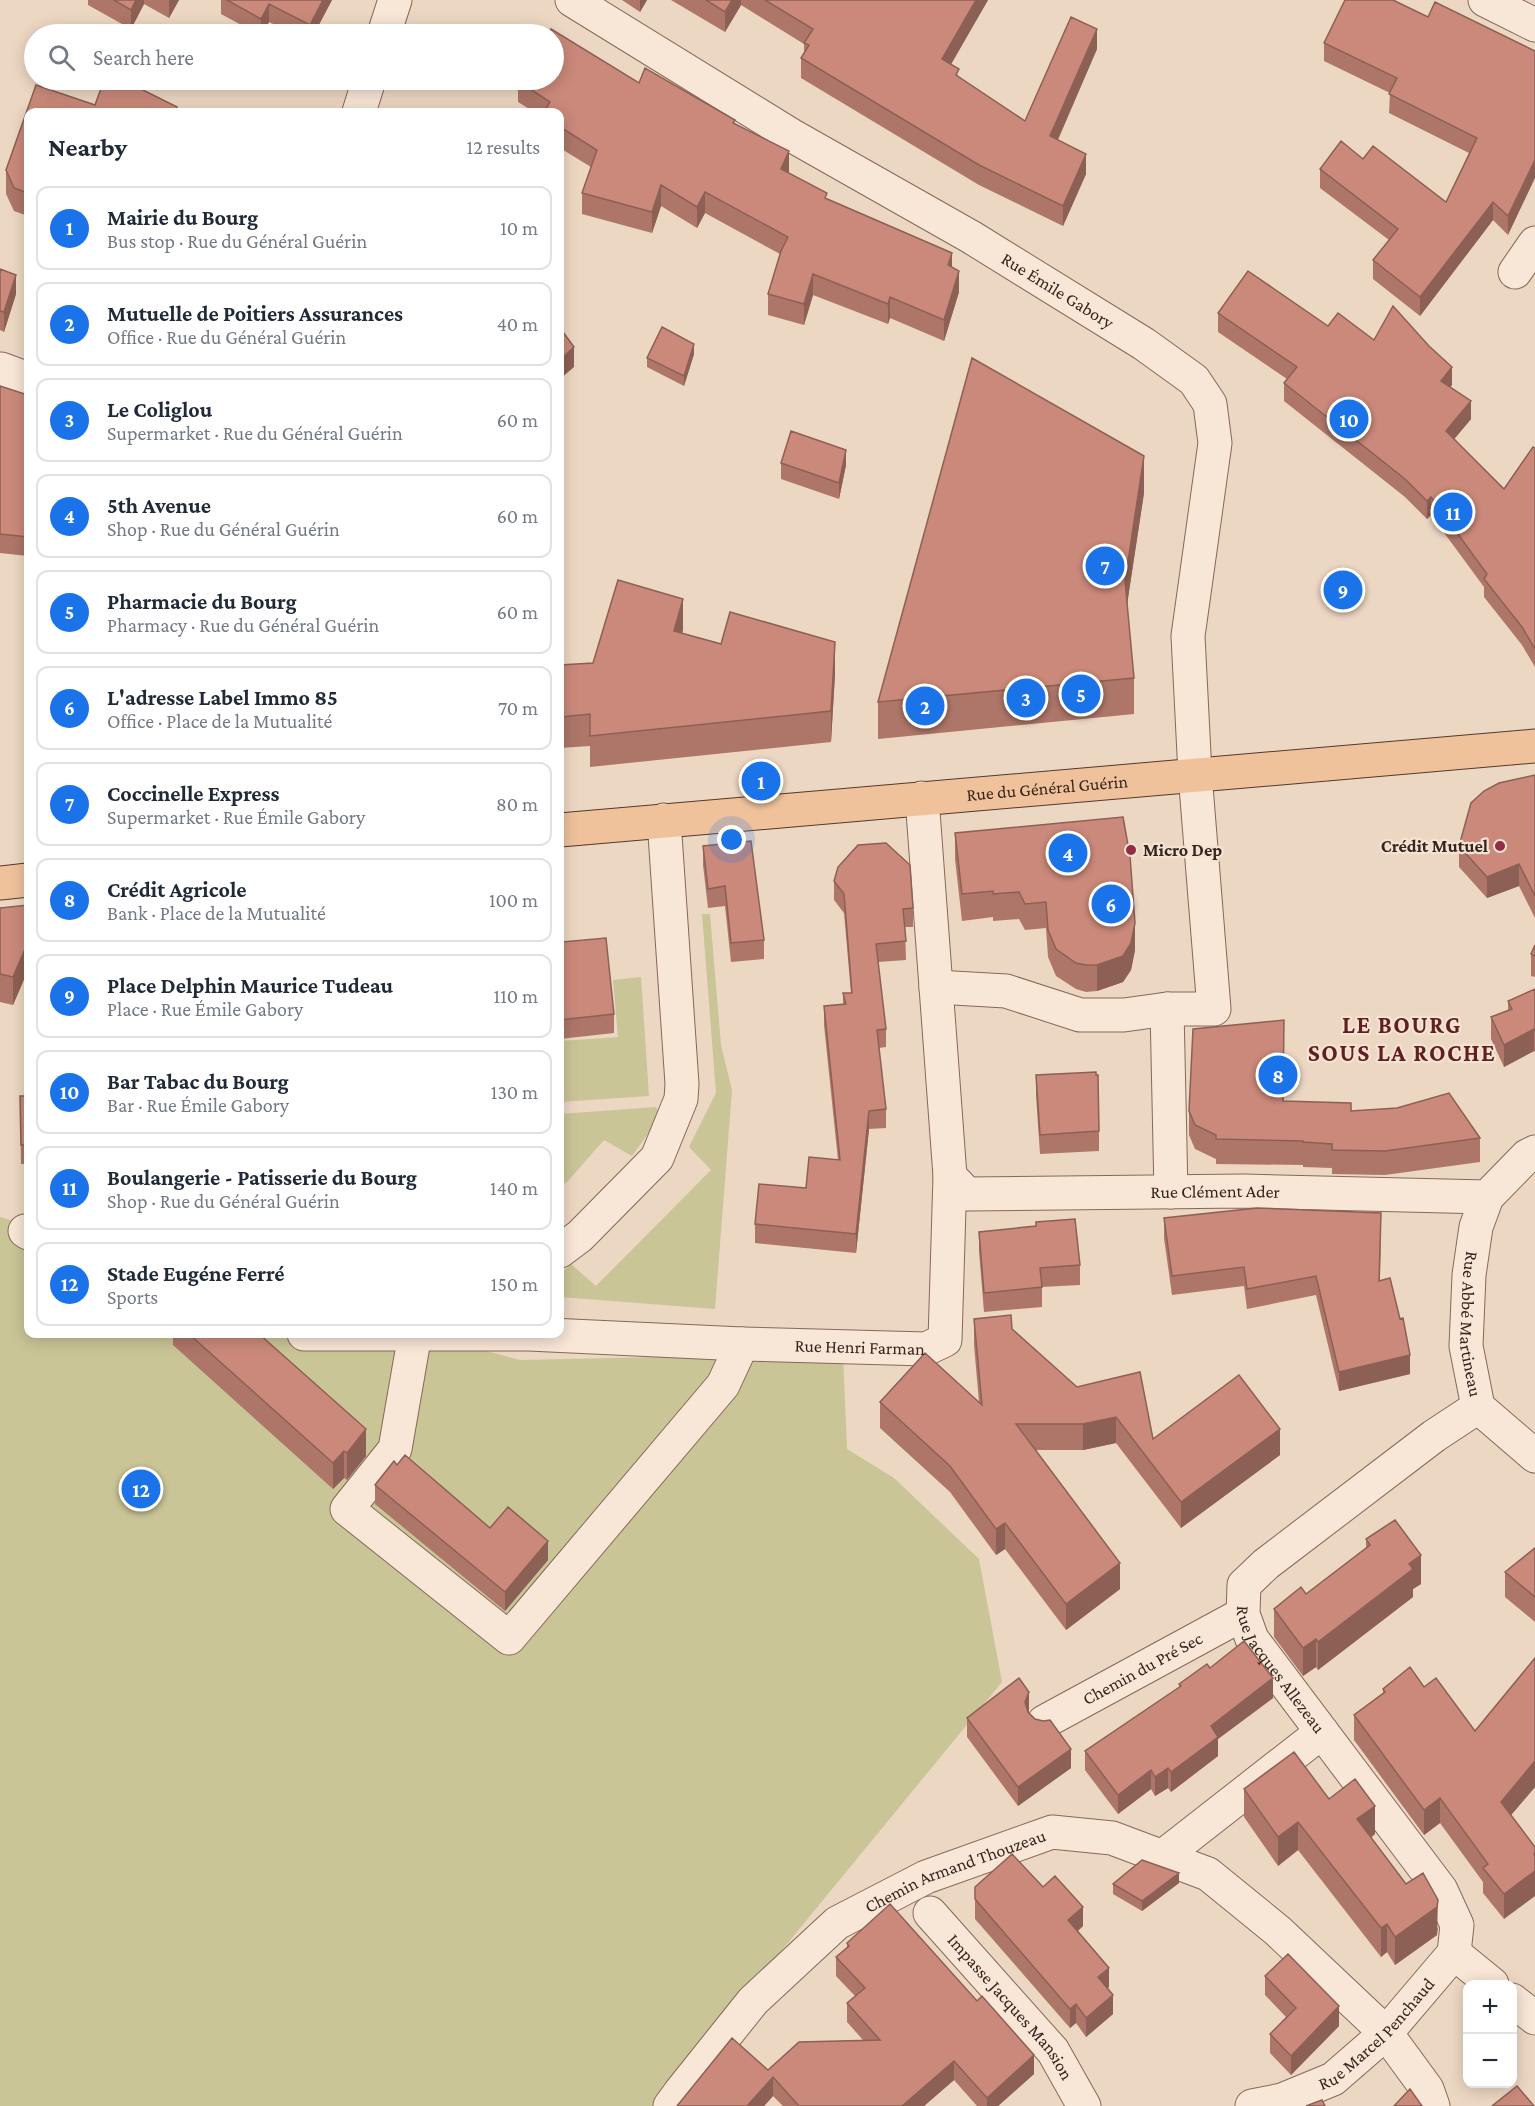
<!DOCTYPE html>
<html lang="en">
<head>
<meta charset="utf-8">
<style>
	:root { --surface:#fff; --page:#f6f6f7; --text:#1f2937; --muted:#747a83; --line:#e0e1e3; --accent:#1a73e8 }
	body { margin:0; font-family:"Crimson Pro",serif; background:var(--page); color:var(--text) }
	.controls { position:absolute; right:18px; bottom:18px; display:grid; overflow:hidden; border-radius:12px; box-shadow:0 3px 15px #0003 }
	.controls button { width:54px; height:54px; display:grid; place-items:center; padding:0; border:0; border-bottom:2px solid var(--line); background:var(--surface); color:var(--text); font:30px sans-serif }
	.you { position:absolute; left:732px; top:840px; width:21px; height:21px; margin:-15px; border:4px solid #fff; border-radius:50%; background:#1a73e8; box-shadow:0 0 0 9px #1a73e833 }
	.badge { display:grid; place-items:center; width:39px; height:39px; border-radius:50%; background:var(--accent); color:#fff; font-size:20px; font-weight:700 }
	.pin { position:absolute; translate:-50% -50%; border:3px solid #fff; box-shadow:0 2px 6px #0006 }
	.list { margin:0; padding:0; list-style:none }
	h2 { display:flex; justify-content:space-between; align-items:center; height:78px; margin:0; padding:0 24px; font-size:26px }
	h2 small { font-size:20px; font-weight:400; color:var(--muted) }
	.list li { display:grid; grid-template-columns:39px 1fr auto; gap:18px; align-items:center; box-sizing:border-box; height:84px; margin:0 12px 12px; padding:0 12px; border:2px solid var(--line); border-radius:12px }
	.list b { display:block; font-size:22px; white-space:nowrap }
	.list p { margin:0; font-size:20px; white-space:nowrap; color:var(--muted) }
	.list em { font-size:20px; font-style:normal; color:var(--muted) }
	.icon { flex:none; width:33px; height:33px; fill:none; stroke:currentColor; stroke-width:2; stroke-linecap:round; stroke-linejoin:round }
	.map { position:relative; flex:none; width:1535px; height:2106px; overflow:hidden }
	.search { position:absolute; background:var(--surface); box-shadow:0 3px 15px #0003; left:24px; top:24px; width:540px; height:66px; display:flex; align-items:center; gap:15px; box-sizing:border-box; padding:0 21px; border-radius:33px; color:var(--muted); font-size:22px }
	.panel { position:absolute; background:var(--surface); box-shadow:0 3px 15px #0003; left:24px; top:108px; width:540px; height:1230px; border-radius:12px }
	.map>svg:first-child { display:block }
</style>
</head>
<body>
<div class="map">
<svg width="1535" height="2106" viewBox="0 0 1535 2106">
	<rect width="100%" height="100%" fill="#ecd7c3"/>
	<!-- green -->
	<path fill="#cac597" d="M702 914H710L721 1045 732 1090 715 1309 560 1297V1274L571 1264 596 1286 711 1170 689 1147 716 1093Z
		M641 977 649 1096 560 1102V1041L618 1037 613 980Z
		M656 1107 660 1117 632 1156 604 1140 568 1181 560 1187V1114Z
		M0 1217 28 1225V1334H424L520 1360 843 1353 847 1449 894 1478 979 1559 1002 1682 654 2106H0Z"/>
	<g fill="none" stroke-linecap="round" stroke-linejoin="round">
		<!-- minor casing -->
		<g stroke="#86685a" stroke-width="35">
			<g id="minor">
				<path id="s1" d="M572 0 791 135 971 237 1144 344 1194 380 1210 404 1215 443 1188 636 1195 774 1214 1009H1167L1124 1015H1080L1006 991 936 987"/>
				<path d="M1485 0 1535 25"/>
				<path d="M384 34 395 0"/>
				<path d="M359 112 369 80"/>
				<path d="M1515 272 1535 243"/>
				<path d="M1 369 28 379"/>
				<path d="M1167 1009 1171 1192"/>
				<path id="s2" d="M1535 1152 1527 1156 1487 1197 1476 1227 1469 1275 1466 1346 1478 1407 1535 1456"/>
				<path id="s3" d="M950 1176 967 1194 1244 1191 1487 1197"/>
				<path d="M25 1231 28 1233"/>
				<path d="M560 1251 580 1236 657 1158 681 1099 682 1084 664 820"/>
				<path id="s4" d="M304 1334H529L742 1344 926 1349 945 1340 950 1176 922 798"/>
				<path d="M415 1334 395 1449 347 1509 509 1638 723 1385 742 1344"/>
				<path id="s5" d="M1478 1407 1434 1436 1266 1564 1244 1585 1243 1614 1252 1639 1441 1890 1457 1925 1454 1953 1492 1984"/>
				<path id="s6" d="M1044 1722 1243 1614"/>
				<path d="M1162 1857 1322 1732"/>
				<path id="s7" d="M930 1913 1053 2051 1084 2106"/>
				<path d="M1512 2000 1535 2018"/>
				<path id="s8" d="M670 2106 681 2091 753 2001 837 1923 926 1877 1052 1832 1112 1838 1208 1874 1278 1931 1386 2033 1427 2089 1433 2106"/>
				<path id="s9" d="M1252 2106 1282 2100 1333 2079 1386 2033 1454 1953"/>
			</g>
		</g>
		<!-- major casing -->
		<g stroke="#54382e" stroke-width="35">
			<g id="major">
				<path id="s10" d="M560 830 1535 746"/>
				<path d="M0 883 28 880"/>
			</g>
		</g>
		<!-- minor -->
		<use href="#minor" stroke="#f8e6d6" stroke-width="33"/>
		<!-- major -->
		<use href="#major" stroke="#efc29b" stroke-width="33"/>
	</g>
	<!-- wall -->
	<path fill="#ae7669" d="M88 0H179L169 18 144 4 131 29 88 5Z
		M221 0H332L314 34H294L269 22 262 34H258L221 14Z
		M622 0H647L640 12Z
		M671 0H988L951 64 959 77 1025 121 1097 49 1058 140 1086 174 1063 226 979 185 801 78V58L804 53V44L741 5 725 32Z
		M1428 17 1535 51 1508 235 1493 220 1420 316 1373 279V260L1389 240 1320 188V169L1363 159 1446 202 1469 153 1389 113 1390 93 1324 61V43Z
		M104 80H123L177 107V112H28V216L14 211 6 194V170L36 85 95 105Z
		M518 81 639 83 735 123 789 172V173L827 199 952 267 959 292 944 341 890 318 888 324 813 295 804 325 768 315V294L780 254 705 213 697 228 661 206 652 233 582 214V193L591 167 560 148V112H534L518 102Z
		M0 269 16 294 4 332 0 330Z
		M1218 313 1328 326 1374 340 1452 385 1450 387 1471 419 1454 439 1504 489 1535 448V667L1522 645 1484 597V587L1431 515 1427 519 1405 497 1284 401V383L1287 379 1218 332Z
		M694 354 684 386 647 367V358Z
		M0 386 28 395V556L0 553Z
		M781 463 846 465 839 499 781 479Z
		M1144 493 1127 604 1134 678V714L878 739V702Z
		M683 630 682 633 835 674 831 742 590 767V746L560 748V665L593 663Z
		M1535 775V918L1519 886 1487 898 1459 867V846Z
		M955 833 1135 950 1131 970 1123 982 1097 991 1086 992 1076 989 1056 976 1048 957 1046 928 1025 930 1019 919 993 921V917L962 921 955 859Z
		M703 846 764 940V959L731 962 725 906 708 908 703 865Z
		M834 881 913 908V927H905L906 960 878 962 886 1029V1047L879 1048 886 1109V1128L869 1129 856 1253 755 1243V1224L806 1188 838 1160 824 1025V1006L843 1004V993H851L844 913 834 900Z
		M28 905V970L13 1005 0 1002V908Z
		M560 916 562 942 614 1014V1033L560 1039Z
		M1535 945V977L1531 976V954Z
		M1535 989V1052L1534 1051 1504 1067 1491 1039V1017L1508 1010V1001Z
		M1036 1075H1096L1099 1131V1151L1040 1154 1036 1095Z
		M20 1096H28V1164H21Z
		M1283 1101 1351 1111 1480 1138V1162L1385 1175 1332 1174V1168L1303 1167V1165L1216 1164V1159L1195 1149 1189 1135V1111Z
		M1164 1218 1381 1232 1380 1280 1410 1374 1339 1391 1316 1295 1247 1309 1244 1286 1172 1295 1164 1238Z
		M979 1232 1080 1265V1285L1042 1287V1307L984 1312 979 1251Z
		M974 1319 1012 1329 1077 1387 1153 1439 1280 1455 1181 1528 1116 1443 1083 1450H1036L1120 1589 1066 1630 1005 1549 996 1555 950 1492 880 1428V1402H979L974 1345Z
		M173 1334H259L366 1456 347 1480 344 1478 333 1489 173 1345Z
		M397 1465 490 1528 548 1560 505 1611 375 1504V1485Z
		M1366 1539 1421 1584 1413 1589V1597L1318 1670 1316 1667 1303 1676 1274 1637V1609L1306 1594 1366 1548Z
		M1535 1548V1622L1505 1597V1572Z
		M1535 1658V1787L1511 1815 1504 1919 1483 1893V1882L1440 1823 1424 1835 1354 1740V1715L1383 1693V1689L1424 1687 1475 1731Z
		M1210 1668 1273 1698 1218 1739V1756L1171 1792 1168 1788 1155 1796 1151 1789 1118 1814 1085 1770V1751L1179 1687V1684Z
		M1029 1711 1028 1713 1071 1768 1018 1806 967 1737V1718Z
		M1244 1789 1329 1799 1375 1834 1371 1838 1438 1928 1437 1935 1395 1965 1387 1952 1381 1957 1298 1850 1278 1866 1244 1817Z
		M1179 1883 1142 1911 1113 1894V1884Z
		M975 1887H1043L1083 1926 1078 1931 1109 1987 1107 1988 1113 2014 1086 2037 1076 2023 1070 2028 975 1919Z
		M847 1943 1034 2074 998 2106H977L954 2080 924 2106H783L773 2096 764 2106H677L768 2070 863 2040 847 2022V2003L855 1996 836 1976V1957L847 1948Z
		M1265 1976 1339 2026 1291 2075 1270 2053V2034L1286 2017 1265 1995Z"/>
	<!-- shaded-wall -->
	<path fill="#8d6055" d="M136 0H144V4L131 29V10Z
		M169 0H179L169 18Z
		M323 0H332L314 34H310V25Z
		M640 0H647L640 12Z
		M732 0H741V5L725 32V12Z
		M976 0H988L942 80V59Z
		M269 4V22L262 34H261V19Z
		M1097 29V49L1050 157V136Z
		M789 151V172L781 190V169Z
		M1086 154V174L1063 226V206Z
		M1535 160V178L1508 235V216Z
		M661 185V206L652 233V212Z
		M705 192V213L697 228V207Z
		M1493 202V220L1420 316V297Z
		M952 253V274L948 265Z
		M959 271V292L944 341V320Z
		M813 274V295L804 325V304Z
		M16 275V294L4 332V312Z
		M890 297V318L888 324V304Z
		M694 344V354L684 386V376Z
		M574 347V367L560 379V360Z
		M1452 367V385L1441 399V381Z
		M1471 401V419L1446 449V431Z
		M846 450V465L839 499V483Z
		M1144 456V493L1125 618V581Z
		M1431 497V515L1427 519V501Z
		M683 599V630L674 663V631Z
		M835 642V674L831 742V711Z
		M1519 864V886L1487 898V877Z
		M1135 923V950L1131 970 1123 982 1097 991V965Z
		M28 942V970L13 1005V977Z
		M1534 1029V1051L1504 1067V1045Z
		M869 1111V1129L856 1253V1234Z
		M1410 1355V1374L1339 1391V1372Z
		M1116 1417V1443L1083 1450V1424Z
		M366 1429V1456L347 1480V1453Z
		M1280 1429V1455L1181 1528V1502Z
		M344 1451V1478L333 1489V1463Z
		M1005 1523V1549L996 1555V1529Z
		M548 1541V1560L505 1611V1592Z
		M1421 1555V1584L1413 1589V1597L1318 1670V1642L1409 1564Z
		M1120 1563V1589L1066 1630V1604Z
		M1316 1639V1667L1303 1676V1648Z
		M1273 1678V1698L1218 1739V1756L1171 1792V1772L1211 1726Z
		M1029 1692V1711L1025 1721V1702Z
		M1071 1749V1768L1018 1806V1787Z
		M1535 1761V1787L1501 1827V1802Z
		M1168 1768V1788L1155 1796V1777Z
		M1151 1770V1789L1118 1814V1795Z
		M1440 1798V1823L1424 1835V1810Z
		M1375 1806V1834L1357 1847V1819Z
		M1298 1822V1850L1278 1866V1837Z
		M1535 1853V1896L1504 1919V1894Z
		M1179 1873V1883L1142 1911V1901Z
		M1438 1900 1437 1935 1395 1965V1937Z
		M1083 1907V1926L1068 1939V1920Z
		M1387 1924V1952L1381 1957V1928Z
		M1109 1968V1987L1098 1996V1977Z
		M1113 1995V2014L1086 2037V2018Z
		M1076 2004V2023L1070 2028V2009Z
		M1339 2006V2026L1291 2075V2056Z
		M1034 2055V2074L998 2106H987V2098Z
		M954 2061V2080L924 2106H902Z
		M773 2077V2096L764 2106H747Z"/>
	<!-- building -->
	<path fill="#ca897a" stroke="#8d6055" stroke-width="1.5" d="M114 0H136L131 10Z
		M227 0H323L310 25 269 4 261 19Z
		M706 0H732L725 12Z
		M765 0H976L942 59 959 69 956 75 1025 121 1071 17 1097 29 1050 136 1086 154 1063 206 979 165 801 58 809 45 804 43 813 29Z
		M1345 0H1393L1428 17 1435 2 1535 51V160L1508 216 1493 202 1420 297 1373 260 1398 229 1320 169 1341 141 1363 159 1373 146 1446 202 1477 138 1389 94 1397 78 1324 43Z
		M551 29 639 83 645 68 735 120 733 123 789 151 781 169 827 193 825 198 952 253 948 265 959 271 944 320 890 297 888 304 813 274 804 304 768 294 781 251 788 237 705 192 697 207 661 185 652 212 582 193 597 150 560 127V112H544L550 102 518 81 519 80H554V34H547Z
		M104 80H123L177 107 176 112H28V193L14 188 6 170 36 85 95 105Z
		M0 269 16 275 4 312 0 311Z
		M1248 271 1328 326 1338 313 1374 340 1393 306 1429 346 1452 367 1441 381 1471 401 1446 431 1504 489 1533 447 1535 448V649L1522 627 1484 579 1487 574 1431 497 1427 501 1405 479 1284 383 1297 367 1218 313Z
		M662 327 694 344 684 376 647 358Z
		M560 328 574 347 560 360Z
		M972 358 1144 456 1125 581 1134 678 878 702Z
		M0 386 28 395V537L0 534Z
		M791 431 846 450 839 483 781 463Z
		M618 580 683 599 674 631 721 644 730 612 835 642 831 711 590 736V714L560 717V665L593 663Z
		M1535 775V896L1519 864 1487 877 1459 846 1471 803 1484 791 1499 783Z
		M1123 817 1130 856 1135 923 1131 943 1123 956 1097 965H1086L1076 963 1056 949 1048 930 1046 902 1025 904 1019 892 993 894V891L962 894 955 833Z
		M751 841 764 940 731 943 725 886 708 889 703 846Z
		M886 843 910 865 913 908 903 909 906 941 876 944 886 1029 877 1030 886 1109 869 1111 856 1234 755 1224 759 1184 806 1188 809 1157 840 1160 824 1006 846 1004 843 993H852L844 894 834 881 838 867 858 845Z
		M28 905V942L13 977 0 974V908Z
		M560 916 562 942 606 938 614 1014 560 1020Z
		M1535 945V956L1531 954Z
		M1535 989V1031L1534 1029 1504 1045 1491 1017 1512 1009 1508 1001Z
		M1284 1020 1283 1101 1351 1103V1111L1397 1108 1449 1093 1480 1138 1385 1151 1332 1150V1144L1303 1142V1141L1216 1139V1135L1195 1125 1189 1111 1193 1029Z
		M1096 1072V1075H1098L1099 1131 1040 1135 1036 1075Z
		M20 1096H28V1145H21Z
		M1257 1208 1381 1213 1379 1281 1390 1278 1400 1319 1403 1318 1410 1355 1339 1372 1316 1276 1247 1289 1244 1267 1172 1276 1164 1218Z
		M1075 1219 1080 1265 1040 1268 1042 1287 984 1293 979 1232 1036 1226V1222Z
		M1011 1315 1012 1329 1077 1387 1140 1372 1153 1439 1239 1375 1280 1429 1181 1502 1116 1417 1083 1424H1016L1120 1563 1066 1604 1005 1523 996 1529 950 1466 880 1402 925 1353 982 1405 974 1319Z
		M189 1334H259L366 1429 347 1453 344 1451 333 1463Z
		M405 1455 490 1528 508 1507 548 1541 505 1592 375 1485 394 1461 397 1465Z
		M1395 1520 1421 1555 1409 1564 1413 1569 1318 1642 1316 1639 1303 1648 1274 1609 1301 1587 1306 1594 1370 1545 1366 1539Z
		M1535 1548V1597L1505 1572Z
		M1244 1641 1273 1678 1211 1726 1218 1737 1171 1772 1168 1768 1155 1777 1151 1770 1118 1795 1085 1751 1181 1686 1179 1684 1207 1664 1210 1668Z
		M1535 1658V1761L1501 1802 1535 1847V1853L1534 1854 1535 1856V1871L1504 1894 1483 1868 1488 1864 1440 1798 1424 1810 1354 1715 1385 1692 1383 1689 1410 1667 1424 1687 1436 1678 1475 1731Z
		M1019 1678 1029 1692 1025 1702 1028 1712 1035 1719 1043 1721 1050 1720 1071 1749 1018 1787 967 1718Z
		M1294 1752 1329 1799 1355 1779 1375 1806 1357 1819 1406 1884 1423 1873 1438 1900 1437 1907 1395 1937 1387 1924 1381 1928 1298 1822 1278 1837 1244 1789Z
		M1012 1854 1043 1887 1055 1876 1083 1907 1068 1920 1109 1968 1098 1977 1113 1995 1086 2018 1076 2004 1070 2009 975 1899V1887Z
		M1142 1860 1179 1873 1142 1901 1113 1884Z
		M890 1904 977 2001 982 1996 1034 2055 987 2098 954 2061 902 2106H799L773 2077 747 2106H677L732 2038 768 2070 799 2042 880 2040 847 2003 865 1988 836 1957 849 1946 847 1943Z
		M1288 1954 1339 2006 1291 2056 1270 2034 1296 2008 1265 1976Z
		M1517 2086 1534 2106H1492Z
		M1410 2089 1422 2106H1394Z
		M1322 2100 1325 2106H1306Z"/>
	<!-- markers -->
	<g fill="#932c44" stroke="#f4e3d2" stroke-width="2">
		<circle cx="1500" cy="846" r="6"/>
		<circle cx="1131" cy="850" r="6"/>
	</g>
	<g text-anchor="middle" stroke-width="4.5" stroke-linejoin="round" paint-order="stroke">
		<!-- street labels -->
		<g font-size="18" fill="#36241e" stroke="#f4e3d2">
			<text dy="6" stroke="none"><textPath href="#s1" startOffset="566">Rue Émile Gabory</textPath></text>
			<text dy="6" stroke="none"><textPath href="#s10" startOffset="489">Rue du Général Guérin</textPath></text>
			<text dy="6" stroke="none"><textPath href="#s3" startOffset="273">Rue Clément Ader</textPath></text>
			<text dy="6" stroke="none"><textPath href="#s2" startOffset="196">Rue Abbé Martineau</textPath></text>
			<text dy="6" stroke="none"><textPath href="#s4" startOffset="556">Rue Henri Farman</textPath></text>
			<text dy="6" stroke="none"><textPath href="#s6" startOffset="112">Chemin du Pré Sec</textPath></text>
			<text dy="6" stroke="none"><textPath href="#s5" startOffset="390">Rue Jacques Allezeau</textPath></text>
			<text dy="6" stroke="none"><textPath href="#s8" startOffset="378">Chemin Armand Thouzeau</textPath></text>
			<text dy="6" stroke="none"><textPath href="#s7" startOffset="124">Impasse Jacques Mansion</textPath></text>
			<text dy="6" stroke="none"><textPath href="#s9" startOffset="148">Rue Marcel Penchaud</textPath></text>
		</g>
		<!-- poi labels -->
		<g font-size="18" font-weight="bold" fill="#36241e" stroke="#f4e3d2" text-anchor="end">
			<text x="1488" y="852">Crédit Mutuel</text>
			<text x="1143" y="856" text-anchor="start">Micro Dep</text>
		</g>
		<!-- district labels -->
		<g font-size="24" font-weight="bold" letter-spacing="1.5" fill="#621f1f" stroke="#f4e3d2">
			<text x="1402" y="1033">LE BOURG<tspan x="1402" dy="28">SOUS LA ROCHE</tspan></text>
		</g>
	</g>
</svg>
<div class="controls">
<button>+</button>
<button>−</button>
</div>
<div class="you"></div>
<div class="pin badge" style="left:761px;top:781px">1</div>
<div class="pin badge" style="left:925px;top:706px">2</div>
<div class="pin badge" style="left:1026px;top:698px">3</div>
<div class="pin badge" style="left:1068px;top:853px">4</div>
<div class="pin badge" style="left:1081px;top:694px">5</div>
<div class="pin badge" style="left:1111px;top:904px">6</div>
<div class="pin badge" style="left:1105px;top:566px">7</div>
<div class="pin badge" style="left:1278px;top:1075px">8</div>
<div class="pin badge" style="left:1343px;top:590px">9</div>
<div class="pin badge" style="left:1349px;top:419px">10</div>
<div class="pin badge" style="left:1453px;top:512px">11</div>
<div class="pin badge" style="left:141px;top:1489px">12</div>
<div class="search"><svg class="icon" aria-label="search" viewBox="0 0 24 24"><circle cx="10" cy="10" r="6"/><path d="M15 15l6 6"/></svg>Search here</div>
<section class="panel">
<h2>Nearby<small>12 results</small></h2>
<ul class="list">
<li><span class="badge">1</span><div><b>Mairie du Bourg</b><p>Bus stop · Rue du Général Guérin</p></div><em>10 m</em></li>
<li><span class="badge">2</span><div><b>Mutuelle de Poitiers Assurances</b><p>Office · Rue du Général Guérin</p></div><em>40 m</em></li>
<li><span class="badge">3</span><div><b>Le Coliglou</b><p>Supermarket · Rue du Général Guérin</p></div><em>60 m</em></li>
<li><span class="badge">4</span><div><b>5th Avenue</b><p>Shop · Rue du Général Guérin</p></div><em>60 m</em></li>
<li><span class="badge">5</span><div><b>Pharmacie du Bourg</b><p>Pharmacy · Rue du Général Guérin</p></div><em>60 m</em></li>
<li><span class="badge">6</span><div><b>L'adresse Label Immo 85</b><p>Office · Place de la Mutualité</p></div><em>70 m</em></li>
<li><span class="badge">7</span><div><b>Coccinelle Express</b><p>Supermarket · Rue Émile Gabory</p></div><em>80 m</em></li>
<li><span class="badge">8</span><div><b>Crédit Agricole</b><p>Bank · Place de la Mutualité</p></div><em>100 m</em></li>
<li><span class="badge">9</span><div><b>Place Delphin Maurice Tudeau</b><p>Place · Rue Émile Gabory</p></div><em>110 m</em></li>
<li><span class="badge">10</span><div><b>Bar Tabac du Bourg</b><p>Bar · Rue Émile Gabory</p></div><em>130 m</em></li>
<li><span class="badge">11</span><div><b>Boulangerie - Patisserie du Bourg</b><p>Shop · Rue du Général Guérin</p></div><em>140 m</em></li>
<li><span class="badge">12</span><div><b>Stade Eugéne Ferré</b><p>Sports</p></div><em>150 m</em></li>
</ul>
</section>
</div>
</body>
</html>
